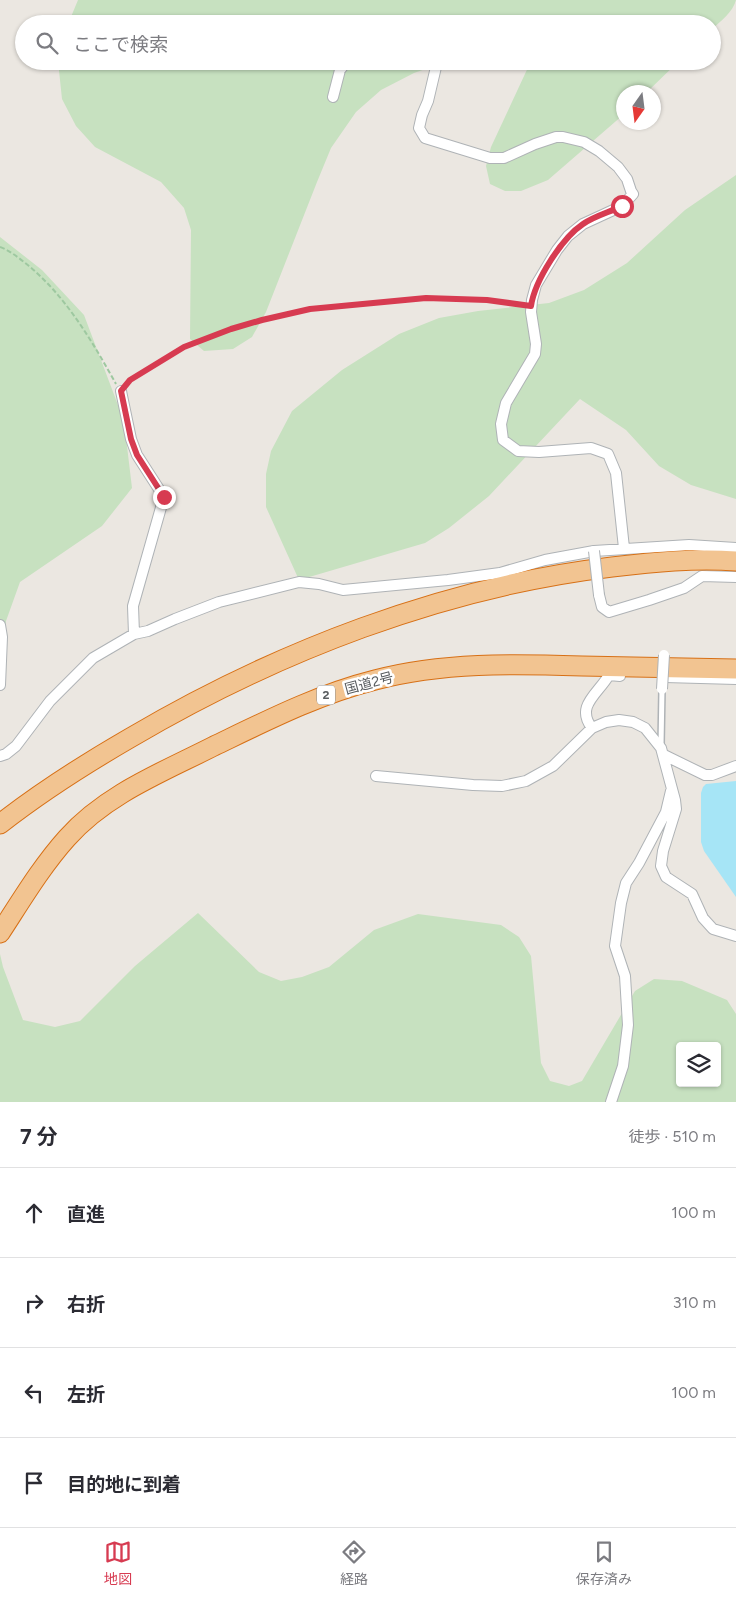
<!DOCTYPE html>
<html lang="ja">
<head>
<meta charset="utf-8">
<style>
	:root { --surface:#fff; --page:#f7f7f7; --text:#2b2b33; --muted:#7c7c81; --line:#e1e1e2; --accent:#d73b51 }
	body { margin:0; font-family:Figtree,"Noto Sans JP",sans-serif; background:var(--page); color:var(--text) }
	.controls { position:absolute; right:15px; bottom:15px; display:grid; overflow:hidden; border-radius:5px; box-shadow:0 1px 4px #0004 }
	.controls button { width:45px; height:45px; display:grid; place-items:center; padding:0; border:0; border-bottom:1px solid var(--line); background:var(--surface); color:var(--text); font:25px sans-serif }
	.compass { position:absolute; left:616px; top:85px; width:45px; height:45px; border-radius:50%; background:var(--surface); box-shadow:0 1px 4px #0004; rotate:194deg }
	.stop { position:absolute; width:15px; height:15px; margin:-11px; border:4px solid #d73b51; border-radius:50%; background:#fff }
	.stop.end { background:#d73b51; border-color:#fff; box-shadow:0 1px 5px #0008 }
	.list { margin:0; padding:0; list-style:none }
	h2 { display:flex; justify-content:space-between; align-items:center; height:65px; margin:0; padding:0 20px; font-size:21px }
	h2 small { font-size:16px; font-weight:400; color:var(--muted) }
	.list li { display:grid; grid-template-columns:32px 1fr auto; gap:15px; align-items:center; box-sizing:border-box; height:90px; padding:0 20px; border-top:1px solid var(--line) }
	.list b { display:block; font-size:19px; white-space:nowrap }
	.list em { font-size:16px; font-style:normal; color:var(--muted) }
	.icon { flex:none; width:28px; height:28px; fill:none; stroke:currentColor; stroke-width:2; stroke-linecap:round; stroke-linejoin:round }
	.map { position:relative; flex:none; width:736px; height:1102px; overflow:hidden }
	.search { position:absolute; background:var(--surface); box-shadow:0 1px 4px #0004; left:15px; right:15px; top:15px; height:55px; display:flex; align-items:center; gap:12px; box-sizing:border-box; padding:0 18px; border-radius:28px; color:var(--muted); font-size:19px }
	.sheet { height:425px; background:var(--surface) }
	nav { display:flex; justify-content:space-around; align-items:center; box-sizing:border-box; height:70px; border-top:1px solid var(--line); background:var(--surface); font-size:14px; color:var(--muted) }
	nav a { display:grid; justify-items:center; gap:2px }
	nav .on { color:var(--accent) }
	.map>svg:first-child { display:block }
</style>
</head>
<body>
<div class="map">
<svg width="736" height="1102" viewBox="0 0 736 1102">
	<rect width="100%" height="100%" fill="#ebe7e1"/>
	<!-- green -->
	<path fill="#c7e1c0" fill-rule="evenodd" d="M78 0H736C733 12 721 21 712 29V24H68Z
		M58 61H448L414 73 381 90 356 112 331 148 317 182 266 312 252 337 233 349 204 351 190 339 191 230 184 208 161 182 95 147 76 126 62 99Z
		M531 61H679L647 92H624L623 115 548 180 521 191H505L490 184 486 166 491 147Z
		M736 175V499L691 485 659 466 626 430 580 399 489 496 449 528 425 543 299 580 266 507V474L271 451 292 411 342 370 399 334 439 318 478 311 549 303 584 290 627 263 685 210Z
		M0 237 42 270 84 315 124 421 132 488 102 526 20 582 6 621 0 684Z
		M198 913 259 972 281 981 302 977 329 967 374 930 418 914 501 925 519 937 531 956 541 1063 550 1081 569 1086 582 1081 635 991 654 979 682 981 727 1000 736 1014V1102H0V954L3 967 23 1020 55 1027 80 1021 135 966ZM680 1046H717V1083H680Z"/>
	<!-- water -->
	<path fill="#a6e5f6" d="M736 781V897L704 851 701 842V793L703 787 706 784Z"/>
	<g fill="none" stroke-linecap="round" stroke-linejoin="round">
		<!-- lane casing -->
		<g stroke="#afb3b6" stroke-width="8">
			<path id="lane" d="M661 745 662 689"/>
		</g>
		<!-- street casing -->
		<g stroke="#afb3b6" stroke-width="12">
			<path id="street" d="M434 61 436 67 428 101 422 115 419 128 425 138 490 158H504L535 144 556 137H563L584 142 599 151 618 167 627 179 631 191 633 194 622 206 583 224 568 236 557 250 536 285 532 300 531 312 536 344 535 354 506 403 501 424 503 440 518 451 539 452 591 448 608 454 616 473 624 548
				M333 97 340 70 347 61
				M121 391 131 439 137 455 164 497 133 606 134 634
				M599 595 602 607 609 612 649 600 684 588 702 576 736 577
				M0 625 2 637 0 685
				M665 677 736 679
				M592 728C575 706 598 694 609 675L620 676
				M664 755 705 775H712L736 766
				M0 756 6 754 16 746 50 701 93 658 134 634 148 631 175 619 219 602 299 582 319 584 343 590 448 580 500 573 545 560 594 551 689 545 736 548
				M376 776 473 785 502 786 526 781 553 766 592 728 606 722 619 720 633 722 645 728 661 748 675 800 676 809 663 851 661 866 666 877 692 894 703 918 713 929 736 936
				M611 1102 623 1066 628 1025 625 976 615 946 621 903 626 883 639 863 666 812 671 791"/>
		</g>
		<!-- highway casing -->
		<g stroke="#d77016" stroke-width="21">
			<path id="highway" d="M0 824C41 792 85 764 130 738 276 652 443 587 612 567 654 562 695 558 736 561
				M0 933C21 901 41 867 67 838 106 794 163 772 214 746 266 721 319 694 375 680 443 662 513 664 582 666 633 667 685 668 736 669"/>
		</g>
		<!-- path -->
		<path stroke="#9ec8a0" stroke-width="2" stroke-dasharray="5 2.5" stroke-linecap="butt" d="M0 247C11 251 20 259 29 266 67 298 92 341 116 384
			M126 384 130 380 184 347 231 329 262 320 309 309 426 298 487 300 523 304"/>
		<!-- lane -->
		<use href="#lane" stroke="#fff" stroke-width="5"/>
		<!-- street -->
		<use href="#street" stroke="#fff" stroke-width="10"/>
		<!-- highway -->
		<use href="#highway" stroke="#f2c491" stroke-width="19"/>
		<!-- street-bridge casing -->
		<g stroke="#afb3b6" stroke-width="12" stroke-linecap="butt">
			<path id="street-bridge" d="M594 551 599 595
				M662 689 664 655"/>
		</g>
		<!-- street-bridge -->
		<use href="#street-bridge" stroke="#fff" stroke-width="10"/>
	</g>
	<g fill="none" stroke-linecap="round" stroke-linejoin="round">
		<!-- route -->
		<path stroke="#d73b51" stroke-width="6" d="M164 497 137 455 131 439 121 391 130 380 184 347 231 329 262 320 310 309 426 298 487 300 531 306C535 280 562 238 583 224 594 216 610 212 622 206"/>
	</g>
	<g text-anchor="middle" stroke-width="5" stroke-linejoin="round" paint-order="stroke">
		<!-- shield labels -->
		<rect fill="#fff" stroke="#8c8e90" stroke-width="1" x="317" y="685.5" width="18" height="19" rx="4"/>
		<g font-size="12" font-weight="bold" fill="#5a5e61">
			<text x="326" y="699">2</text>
		</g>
		<!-- street labels -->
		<g font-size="14" fill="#5a5e61" stroke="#fff">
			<text transform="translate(369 683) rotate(-15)" y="5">国道2号</text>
		</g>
	</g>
</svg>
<div class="controls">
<button><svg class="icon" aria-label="layers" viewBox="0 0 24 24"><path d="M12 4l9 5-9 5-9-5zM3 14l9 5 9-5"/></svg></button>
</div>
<svg class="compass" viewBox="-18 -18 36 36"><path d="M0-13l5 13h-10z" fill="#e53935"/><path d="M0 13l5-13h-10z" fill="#7c7c81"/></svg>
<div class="stop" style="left:622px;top:206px"></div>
<div class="stop end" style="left:164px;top:497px"></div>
<div class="search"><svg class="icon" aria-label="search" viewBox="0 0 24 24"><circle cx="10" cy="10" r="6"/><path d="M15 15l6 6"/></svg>ここで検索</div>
</div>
<section class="sheet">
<h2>7 分<small>徒歩 · 510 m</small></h2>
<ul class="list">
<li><svg class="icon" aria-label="ahead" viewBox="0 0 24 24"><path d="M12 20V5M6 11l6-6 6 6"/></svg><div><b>直進</b></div><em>100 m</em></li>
<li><svg class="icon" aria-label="right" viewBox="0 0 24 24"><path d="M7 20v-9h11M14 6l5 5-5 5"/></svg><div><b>右折</b></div><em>310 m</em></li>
<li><svg class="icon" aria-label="left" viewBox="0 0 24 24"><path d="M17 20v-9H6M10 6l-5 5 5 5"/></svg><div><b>左折</b></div><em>100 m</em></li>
<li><svg class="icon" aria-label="arrive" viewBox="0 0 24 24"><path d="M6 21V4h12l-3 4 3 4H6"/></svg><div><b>目的地に到着</b></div></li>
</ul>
</section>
<nav>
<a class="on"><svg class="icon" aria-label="map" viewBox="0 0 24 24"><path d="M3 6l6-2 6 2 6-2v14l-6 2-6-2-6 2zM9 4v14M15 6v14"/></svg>地図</a>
<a><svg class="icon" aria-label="directions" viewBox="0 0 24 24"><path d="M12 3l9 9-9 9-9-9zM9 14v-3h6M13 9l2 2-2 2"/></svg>経路</a>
<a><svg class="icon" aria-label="saved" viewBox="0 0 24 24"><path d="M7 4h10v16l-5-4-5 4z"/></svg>保存済み</a>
</nav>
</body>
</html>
